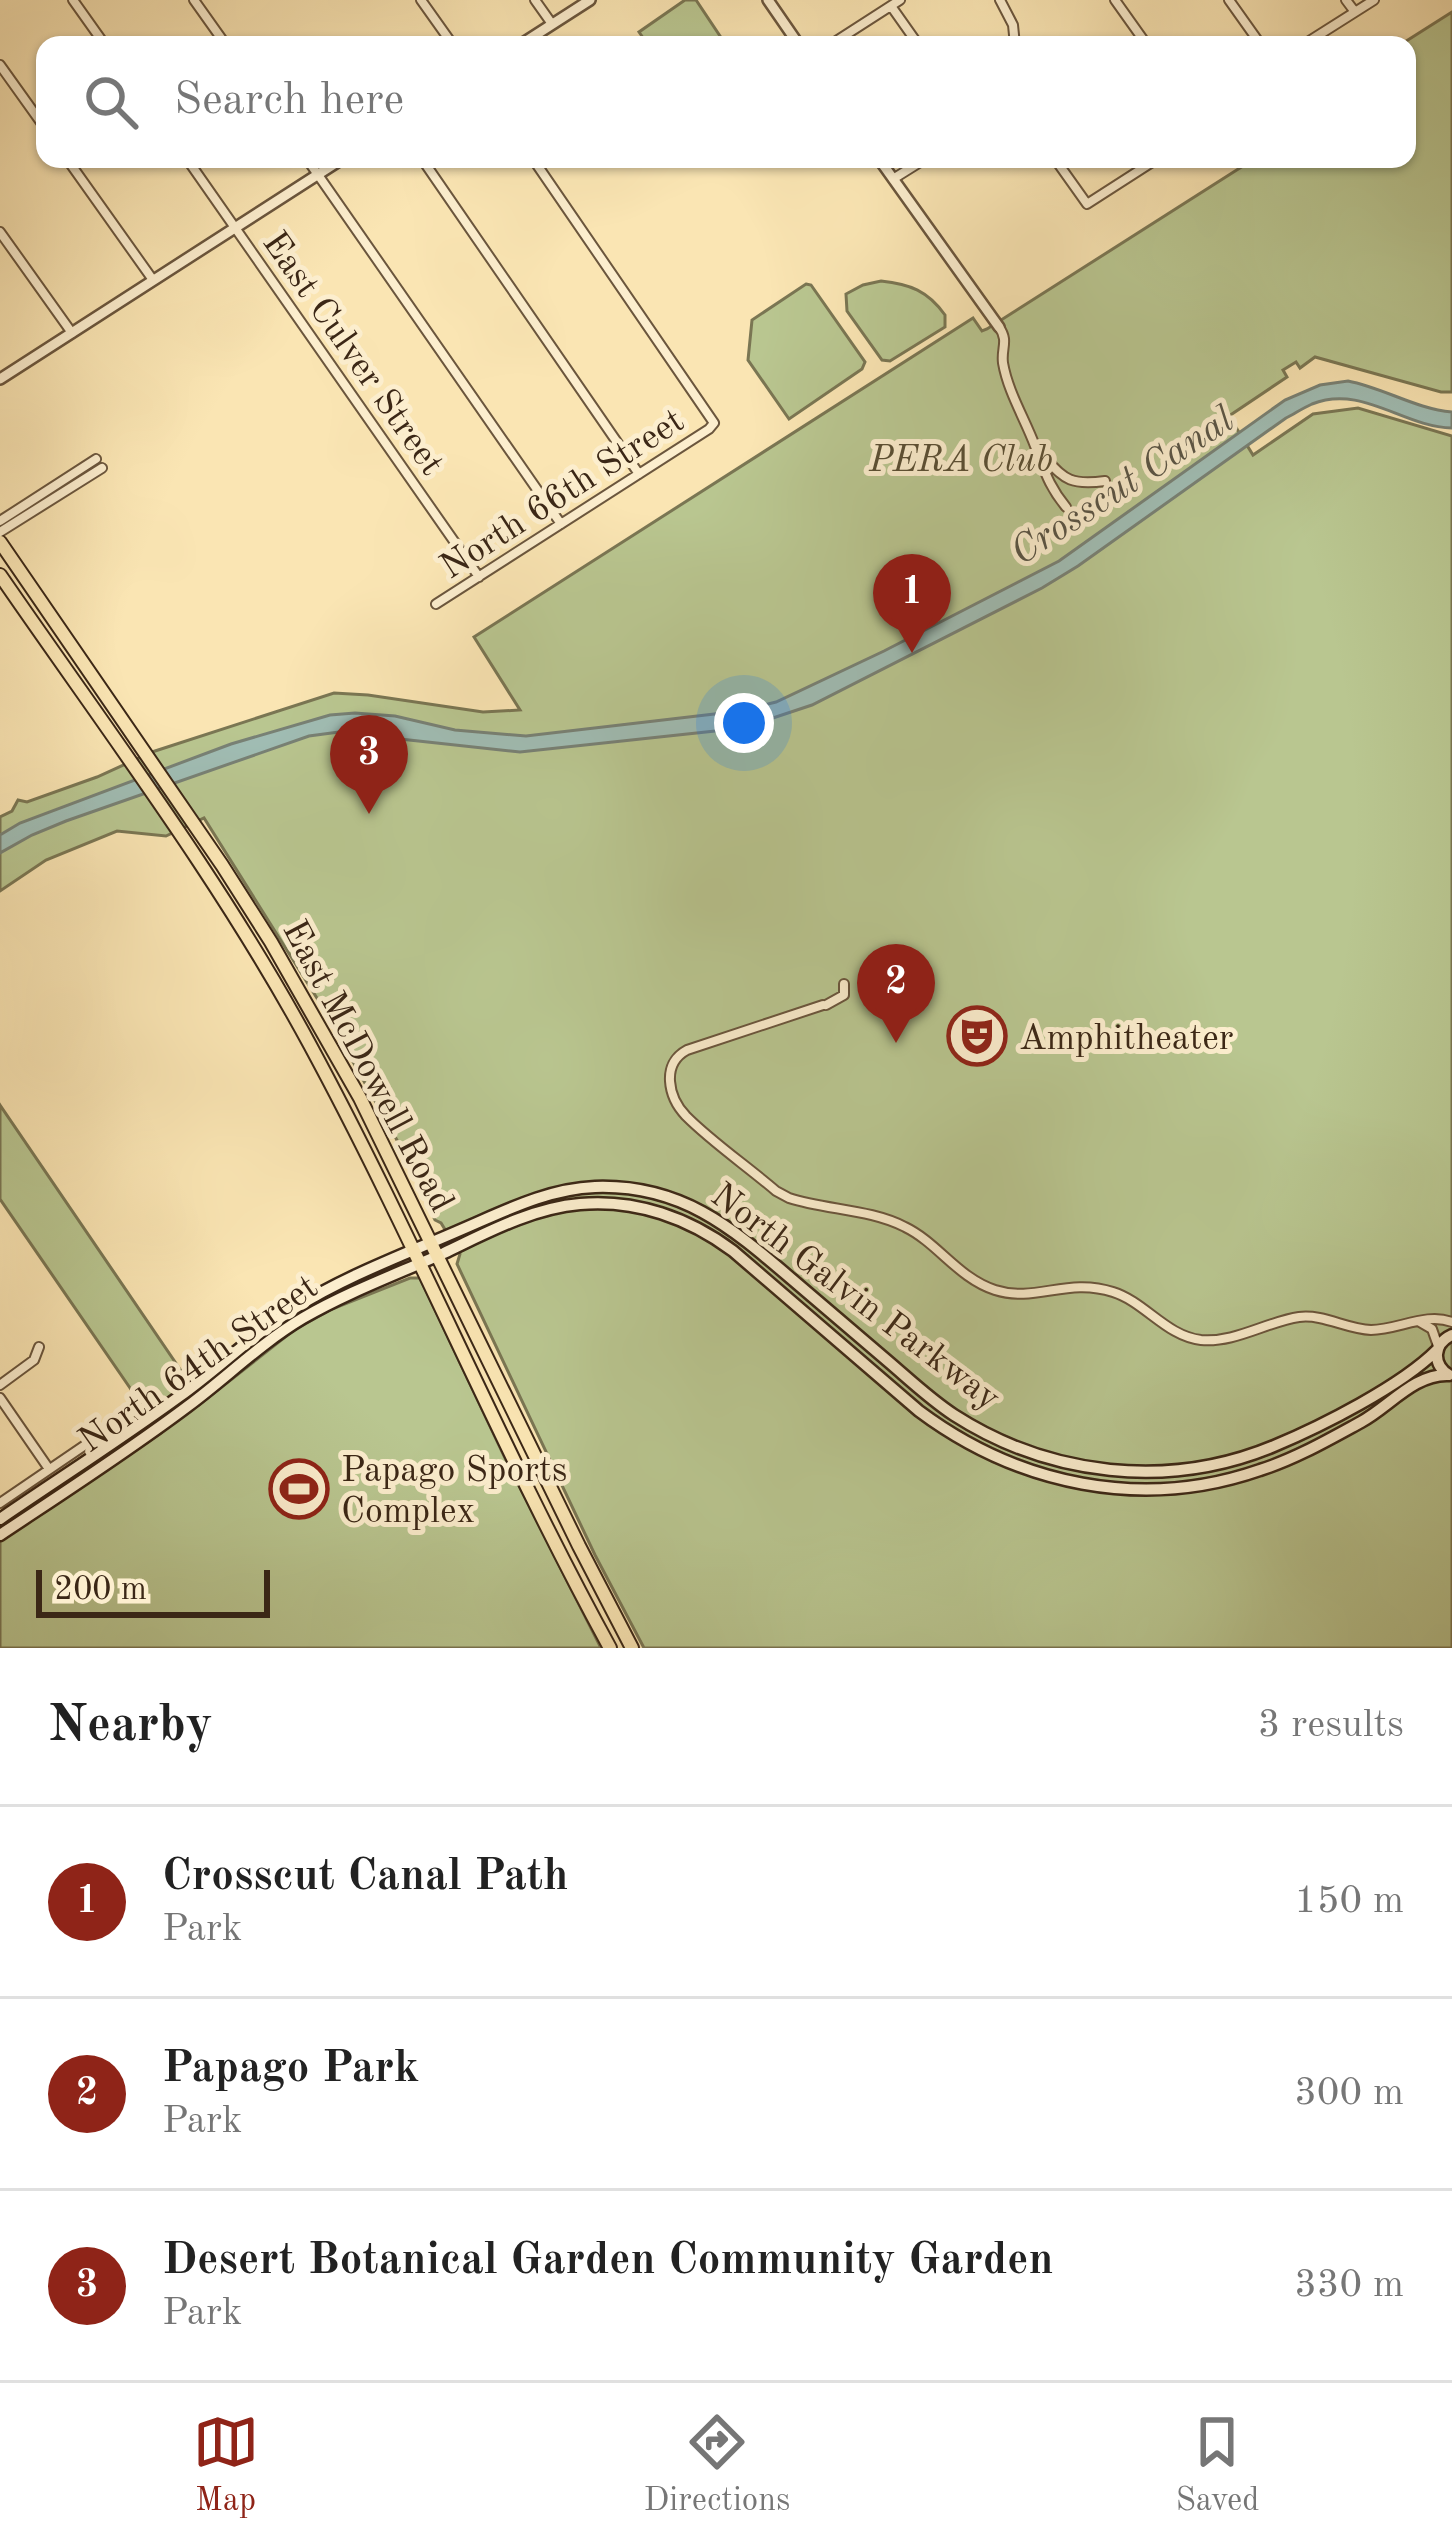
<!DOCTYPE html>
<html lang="en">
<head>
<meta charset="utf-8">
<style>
	:root { --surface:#fff; --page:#f6f6f6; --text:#222; --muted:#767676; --line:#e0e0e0; --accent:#8f2418 }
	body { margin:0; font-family:"Old Standard TT",serif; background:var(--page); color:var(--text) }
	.scale { position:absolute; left:36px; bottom:30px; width:234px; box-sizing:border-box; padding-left:12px; border:6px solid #3b2716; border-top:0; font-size:33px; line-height:42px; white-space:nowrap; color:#3b2716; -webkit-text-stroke:9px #fceece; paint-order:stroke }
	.you { position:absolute; left:744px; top:723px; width:42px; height:42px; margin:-30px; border:9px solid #fff; border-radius:50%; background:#1a73e8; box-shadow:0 0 0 18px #1a73e833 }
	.badge { display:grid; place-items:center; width:78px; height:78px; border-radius:50%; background:var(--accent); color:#fff; font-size:39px; font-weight:700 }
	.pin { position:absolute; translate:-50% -99px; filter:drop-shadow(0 3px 6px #0008) }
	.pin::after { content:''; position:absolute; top:63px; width:42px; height:36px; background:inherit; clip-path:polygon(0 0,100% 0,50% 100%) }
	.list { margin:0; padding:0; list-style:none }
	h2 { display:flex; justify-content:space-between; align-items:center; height:156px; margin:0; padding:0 48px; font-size:51px }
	h2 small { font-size:39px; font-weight:400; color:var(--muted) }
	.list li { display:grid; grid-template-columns:78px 1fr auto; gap:36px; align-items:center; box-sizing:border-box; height:192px; padding:0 48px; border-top:3px solid var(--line) }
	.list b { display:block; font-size:45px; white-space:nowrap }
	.list p { margin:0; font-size:39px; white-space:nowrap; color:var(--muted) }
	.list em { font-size:39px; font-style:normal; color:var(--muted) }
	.icon { flex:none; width:66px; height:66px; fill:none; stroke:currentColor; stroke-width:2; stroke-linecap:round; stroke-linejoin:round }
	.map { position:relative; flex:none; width:1452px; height:1648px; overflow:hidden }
	.search { position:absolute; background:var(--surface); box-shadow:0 3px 9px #0004; left:36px; right:36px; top:36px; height:132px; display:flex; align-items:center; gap:30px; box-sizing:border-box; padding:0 42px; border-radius:24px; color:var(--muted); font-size:45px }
	.sheet { height:732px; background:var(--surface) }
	nav { display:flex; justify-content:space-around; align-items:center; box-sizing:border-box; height:168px; border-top:3px solid var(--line); background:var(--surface); font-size:33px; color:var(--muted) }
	nav a { display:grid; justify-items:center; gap:6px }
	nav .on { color:var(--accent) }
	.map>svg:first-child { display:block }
</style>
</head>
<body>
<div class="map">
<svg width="1452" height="1648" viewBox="0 0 1452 1648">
	<rect width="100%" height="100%" fill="#fae5b3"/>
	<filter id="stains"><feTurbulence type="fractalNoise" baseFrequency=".00167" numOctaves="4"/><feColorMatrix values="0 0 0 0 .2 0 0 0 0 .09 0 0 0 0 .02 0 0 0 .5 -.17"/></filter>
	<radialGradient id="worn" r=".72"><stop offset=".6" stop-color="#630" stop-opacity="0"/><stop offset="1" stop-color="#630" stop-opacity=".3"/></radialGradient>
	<!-- green -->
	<path fill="#b9c690" stroke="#7a7653" stroke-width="3" d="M685 0H696L726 45H648L639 32Z
		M1452 12V392H1441L1315 357 1300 368 1296 362 1283 370 1287 377 1229 416 1253 455 1313 414 1358 408 1452 436V1648H644L595 1555 457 1264 460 1254 441 1223 435 1220 398 1142 320 1003 204 818 166 836 117 831 46 860 0 891V817L12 811 18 800 27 802 97 777 152 752 334 693 368 695 483 712 520 710 474 637 973 318 982 331 987 329 1254 159H1407V45H1400Z
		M881 281C910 284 928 291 945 315V327L890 361 882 360 847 311 846 294 863 285Z
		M806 284 811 285 865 362 862 369 789 419 748 360 752 320Z
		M0 1105 186 1378 199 1405 294 1330 332 1309 410 1278H420L505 1458 601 1648H0V1541L161 1433 0 1199Z"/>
	<!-- water -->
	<path fill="#a0bdb4" stroke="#788175" stroke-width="3" d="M1348 381C1384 388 1416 409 1452 412V428C1403 427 1362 384 1312 404 1303 408 1294 414 1286 418L1078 566 1042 588 812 705 743 728 520 752 391 738 383 734 354 730 309 736 66 821 32 835 0 853V835L20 823 231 744 330 715 355 713 395 716 455 730 526 736 740 711 776 702 884 651 1059 561 1285 400 1320 385Z"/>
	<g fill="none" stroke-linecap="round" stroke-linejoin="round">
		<!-- minor casing -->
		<g stroke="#6b563d" stroke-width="12">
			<path id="minor" d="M73 0 105 45
				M194 0 226 45
				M421 0 453 45
				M535 0 552 24
				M1000 0 1013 25 1015 45
				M1115 0 1147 45
				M1229 0 1261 45
				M1346 0 1355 12
				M891 6 915 40
				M830 45 900 0
				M1303 45 1374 0
				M0 65 45 128
				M67 159 153 280
				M187 159 479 577
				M307 159 561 524
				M422 159 639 474
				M1055 159 1087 204 1157 159
				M893 179 925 159
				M0 232 72 333
				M999 327C1009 341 1001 348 1003 363 1008 392 1025 419 1035 446 1045 471 1048 485 1066 507
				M1038 451C1064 477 1065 486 1105 481
				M0 521 96 459
				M0 532 102 468
				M436 604 709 429 714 423 533 159
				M823 1005 687 1050C661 1064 668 1097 686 1116 713 1143 747 1166 776 1191L789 1198C826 1210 870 1209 905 1227 938 1243 958 1278 995 1290 1036 1303 1067 1277 1113 1292 1145 1302 1166 1336 1201 1340 1235 1343 1266 1322 1299 1317 1324 1314 1346 1329 1371 1330 1398 1330 1426 1312 1452 1322
				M826 1005 844 995V984
				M1420 1322 1432 1329 1438 1346
				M0 1385 34 1360 39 1347
				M0 1398 49 1469
				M0 1503 138 1409 145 1420"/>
		</g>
		<!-- tertiary casing -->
		<g stroke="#6b563d" stroke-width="14">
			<path id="tertiary" d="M768 0 799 45
				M520 45 590 0
				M879 159 999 327
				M0 379 342 159"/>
		</g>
		<!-- secondary casing -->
		<g stroke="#3b2716" stroke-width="15">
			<path id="secondary" d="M1449 1375C1432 1364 1433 1344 1452 1335
				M0 1519C60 1478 121 1439 180 1396 219 1368 253 1334 295 1308 346 1276 403 1255 458 1231 503 1212 546 1189 595 1187 682 1184 732 1228 794 1281 826 1308 858 1336 890 1363 911 1381 931 1400 954 1415 1049 1476 1168 1490 1274 1446 1322 1426 1401 1386 1437 1350
				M0 1535C63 1493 127 1452 188 1406 227 1377 261 1343 303 1318 348 1292 397 1274 444 1253 486 1233 532 1208 580 1204 636 1199 689 1218 733 1251L919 1411C1018 1485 1142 1511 1260 1470 1295 1459 1328 1440 1361 1422 1389 1407 1414 1374 1448 1375"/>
		</g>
		<!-- primary casing -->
		<g stroke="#3b2716" stroke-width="16">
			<path id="primary" d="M0 542 222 865 271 942 360 1098 579 1546 632 1648
				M0 575C106 729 221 880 310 1045 417 1243 502 1451 610 1648"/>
		</g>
		<!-- minor -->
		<use href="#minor" stroke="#fceece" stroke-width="8"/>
		<!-- tertiary -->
		<use href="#tertiary" stroke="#fceece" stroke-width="9"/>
		<!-- secondary -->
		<use href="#secondary" stroke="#fceece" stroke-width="10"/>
		<!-- primary -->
		<use href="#primary" stroke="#fae5b3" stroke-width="12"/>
	</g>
	<!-- icons -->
	<defs>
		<g id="theatre-ring" transform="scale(3)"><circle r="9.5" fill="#fceece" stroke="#8f2418" stroke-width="1.5"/><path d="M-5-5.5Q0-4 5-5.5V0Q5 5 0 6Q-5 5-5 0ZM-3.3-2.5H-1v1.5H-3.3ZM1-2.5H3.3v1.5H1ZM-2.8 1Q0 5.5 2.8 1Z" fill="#8f2418"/></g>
		<g id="stadium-ring" transform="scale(3)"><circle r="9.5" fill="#fceece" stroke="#8f2418" stroke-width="1.5"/><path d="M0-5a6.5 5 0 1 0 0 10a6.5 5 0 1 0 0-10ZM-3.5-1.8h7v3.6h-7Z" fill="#8f2418"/></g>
	</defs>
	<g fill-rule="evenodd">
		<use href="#theatre-ring" x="977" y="1036"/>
		<use href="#stadium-ring" x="299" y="1489"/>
	</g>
	<g text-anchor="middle" stroke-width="10" stroke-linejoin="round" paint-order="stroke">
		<!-- street labels -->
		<g font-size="36" fill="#3b2716" stroke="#fceece">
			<text transform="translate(355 352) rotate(55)" y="13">East Culver Street</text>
			<text transform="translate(561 492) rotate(-33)" y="13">North 66th Street</text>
			<text transform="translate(370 1065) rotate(62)" y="13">East McDowell Road</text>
			<text transform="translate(857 1295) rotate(37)" y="13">North Galvin Parkway</text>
			<text transform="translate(197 1362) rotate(-35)" y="13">North 64th Street</text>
		</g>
		<!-- park labels -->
		<g font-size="36" font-style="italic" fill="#5a4f34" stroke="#fceece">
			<text x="961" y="471">PERA Club</text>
		</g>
		<!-- poi labels -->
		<g font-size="36" fill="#3b2716" stroke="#fceece" text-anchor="start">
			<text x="1019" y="1049">Amphitheater</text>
			<text x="341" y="1481">Papago Sports<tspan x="341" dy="41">Complex</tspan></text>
		</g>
		<!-- water labels -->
		<g font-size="39" font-style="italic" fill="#595445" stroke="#fceece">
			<text transform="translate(1121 484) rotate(-33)" y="14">Crosscut Canal</text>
		</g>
	</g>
	<rect width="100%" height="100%" filter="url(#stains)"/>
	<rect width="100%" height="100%" fill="url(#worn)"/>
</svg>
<div class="scale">200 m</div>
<div class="you"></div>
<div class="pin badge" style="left:912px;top:653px">1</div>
<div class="pin badge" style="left:896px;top:1043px">2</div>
<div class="pin badge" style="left:369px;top:814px">3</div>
<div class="search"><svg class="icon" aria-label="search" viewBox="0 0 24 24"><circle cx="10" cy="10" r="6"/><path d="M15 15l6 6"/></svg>Search here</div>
</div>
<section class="sheet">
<h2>Nearby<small>3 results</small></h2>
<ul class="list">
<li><span class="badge">1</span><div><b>Crosscut Canal Path</b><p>Park</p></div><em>150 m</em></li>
<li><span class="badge">2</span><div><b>Papago Park</b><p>Park</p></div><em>300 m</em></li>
<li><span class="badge">3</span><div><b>Desert Botanical Garden Community Garden</b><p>Park</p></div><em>330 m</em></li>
</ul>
</section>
<nav>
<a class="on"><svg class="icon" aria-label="map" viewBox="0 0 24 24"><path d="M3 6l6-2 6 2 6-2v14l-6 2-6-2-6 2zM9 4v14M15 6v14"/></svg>Map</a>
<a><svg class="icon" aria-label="directions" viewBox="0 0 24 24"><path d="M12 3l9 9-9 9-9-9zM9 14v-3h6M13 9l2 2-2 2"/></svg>Directions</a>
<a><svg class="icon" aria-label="saved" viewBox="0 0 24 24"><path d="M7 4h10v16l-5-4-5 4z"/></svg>Saved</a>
</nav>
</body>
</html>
